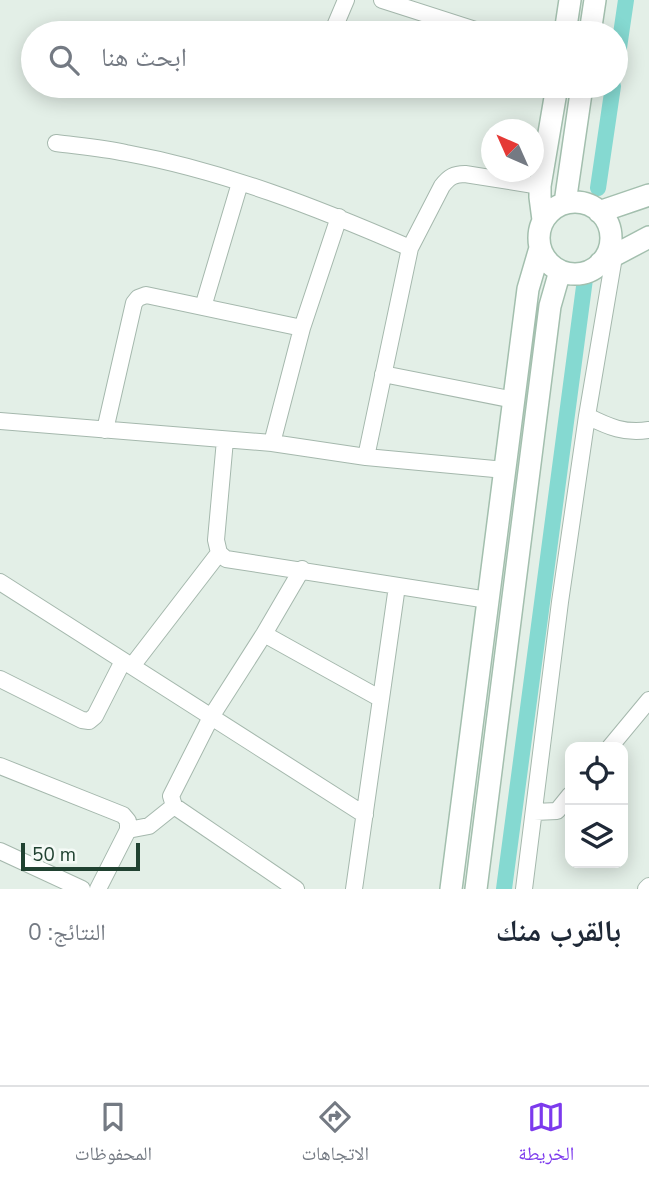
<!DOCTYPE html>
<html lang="ar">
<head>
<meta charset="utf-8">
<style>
	:root { --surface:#fff; --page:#f2f2f3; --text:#1f2937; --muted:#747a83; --line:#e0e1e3; --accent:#7c3aed }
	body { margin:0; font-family:"Nunito Sans","Noto Naskh Arabic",sans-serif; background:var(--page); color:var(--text); direction:rtl }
	.controls { position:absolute; right:21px; bottom:21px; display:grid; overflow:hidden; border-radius:14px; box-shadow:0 4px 18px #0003 }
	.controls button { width:63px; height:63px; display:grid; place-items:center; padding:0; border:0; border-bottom:2px solid var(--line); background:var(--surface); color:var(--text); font:35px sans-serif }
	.compass { position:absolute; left:481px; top:119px; width:63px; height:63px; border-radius:50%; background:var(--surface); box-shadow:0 4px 18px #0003; rotate:315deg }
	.scale { position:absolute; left:21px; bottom:18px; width:119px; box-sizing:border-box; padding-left:7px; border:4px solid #204231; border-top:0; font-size:19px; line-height:24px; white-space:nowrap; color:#204231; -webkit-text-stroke:5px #f4faf6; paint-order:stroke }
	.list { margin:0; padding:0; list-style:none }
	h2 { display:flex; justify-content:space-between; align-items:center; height:91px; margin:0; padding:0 28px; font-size:30px }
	h2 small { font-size:23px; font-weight:400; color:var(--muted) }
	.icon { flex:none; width:38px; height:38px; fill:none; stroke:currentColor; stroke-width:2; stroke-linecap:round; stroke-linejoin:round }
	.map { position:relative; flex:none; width:649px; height:889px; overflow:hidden; direction:ltr }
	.search { position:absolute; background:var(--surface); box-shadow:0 4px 18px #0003; left:21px; right:21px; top:21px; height:77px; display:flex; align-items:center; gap:18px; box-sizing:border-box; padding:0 24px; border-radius:38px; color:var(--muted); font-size:26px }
	.sheet { height:196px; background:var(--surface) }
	nav { display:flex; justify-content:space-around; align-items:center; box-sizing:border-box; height:98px; border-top:2px solid var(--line); background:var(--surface); font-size:19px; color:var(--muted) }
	nav a { display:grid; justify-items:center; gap:4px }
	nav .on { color:var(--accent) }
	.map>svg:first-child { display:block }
</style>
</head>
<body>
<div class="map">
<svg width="649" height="889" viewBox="0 0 649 889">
	<rect width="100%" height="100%" fill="#e3efe7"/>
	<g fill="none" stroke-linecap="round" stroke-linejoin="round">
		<!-- canal -->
		<path stroke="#85d9d1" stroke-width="16" d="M616 68 626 0
			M598 188 613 86
			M504 889 585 279"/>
		<!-- street casing -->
		<g stroke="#a5b8ad" stroke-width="18">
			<path id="street" d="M382 0 485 33
				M332 33 346 0
				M56 143C79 146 103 148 126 153 224 171 318 208 410 248
				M203 307 240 183
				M383 374 514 400
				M587 416C609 427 625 434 649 430
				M0 421 272 443 366 457 505 470
				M105 430 134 303 138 298 146 295 302 328
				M225 440 216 540 219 553 226 559 488 600
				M272 443 302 328 339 217
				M366 457 410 248 442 186C449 177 454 174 465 174L540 186
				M0 582 365 815
				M264 634 381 699
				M132 666 219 553
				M0 679 82 720 89 721 95 716 123 661
				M610 747 649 700
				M0 766 123 815 128 821V830L98 889
				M534 812 557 811 570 795
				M128 830 149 826 174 806
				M0 851 82 889
				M296 889 174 806 171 796 211 717 264 634 302 569
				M354 889 397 586
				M524 889 560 602 587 416 614 257
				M646 889 649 886"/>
		</g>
		<!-- secondary casing -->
		<g stroke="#a3bfae" stroke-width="24">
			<path id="secondary" d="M565 33 570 0
				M590 33 595 0
				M539 238a36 36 0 1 1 72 0a36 36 0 1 1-72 0Z
				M565 203 582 86
				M599 212 649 195
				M543 220 540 197V186L557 86
				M600 263 649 237
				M451 889 528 289 540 248
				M476 889 550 306 560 271"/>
		</g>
		<!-- street -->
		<use href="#street" stroke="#fff" stroke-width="16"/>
		<!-- secondary -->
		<use href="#secondary" stroke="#fff" stroke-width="21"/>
	</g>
</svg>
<div class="controls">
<button><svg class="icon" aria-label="locate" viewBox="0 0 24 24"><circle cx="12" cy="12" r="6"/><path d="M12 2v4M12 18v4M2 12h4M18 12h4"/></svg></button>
<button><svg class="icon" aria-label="layers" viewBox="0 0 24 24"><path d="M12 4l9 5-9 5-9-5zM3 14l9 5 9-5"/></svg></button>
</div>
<svg class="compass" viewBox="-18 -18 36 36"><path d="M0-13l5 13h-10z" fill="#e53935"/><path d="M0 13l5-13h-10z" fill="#747a83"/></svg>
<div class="scale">50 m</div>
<div class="search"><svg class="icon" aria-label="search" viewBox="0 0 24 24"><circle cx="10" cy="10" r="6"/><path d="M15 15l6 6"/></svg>ابحث هنا</div>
</div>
<section class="sheet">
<h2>بالقرب منك<small>النتائج: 0</small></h2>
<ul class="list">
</ul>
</section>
<nav>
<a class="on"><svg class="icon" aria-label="map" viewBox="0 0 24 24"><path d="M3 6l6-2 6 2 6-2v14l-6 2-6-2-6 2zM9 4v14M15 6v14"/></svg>الخريطة</a>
<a><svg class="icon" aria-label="directions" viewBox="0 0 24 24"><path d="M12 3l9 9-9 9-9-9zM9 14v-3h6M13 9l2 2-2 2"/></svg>الاتجاهات</a>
<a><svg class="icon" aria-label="saved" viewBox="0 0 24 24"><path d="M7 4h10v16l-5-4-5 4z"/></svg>المحفوظات</a>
</nav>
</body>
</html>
